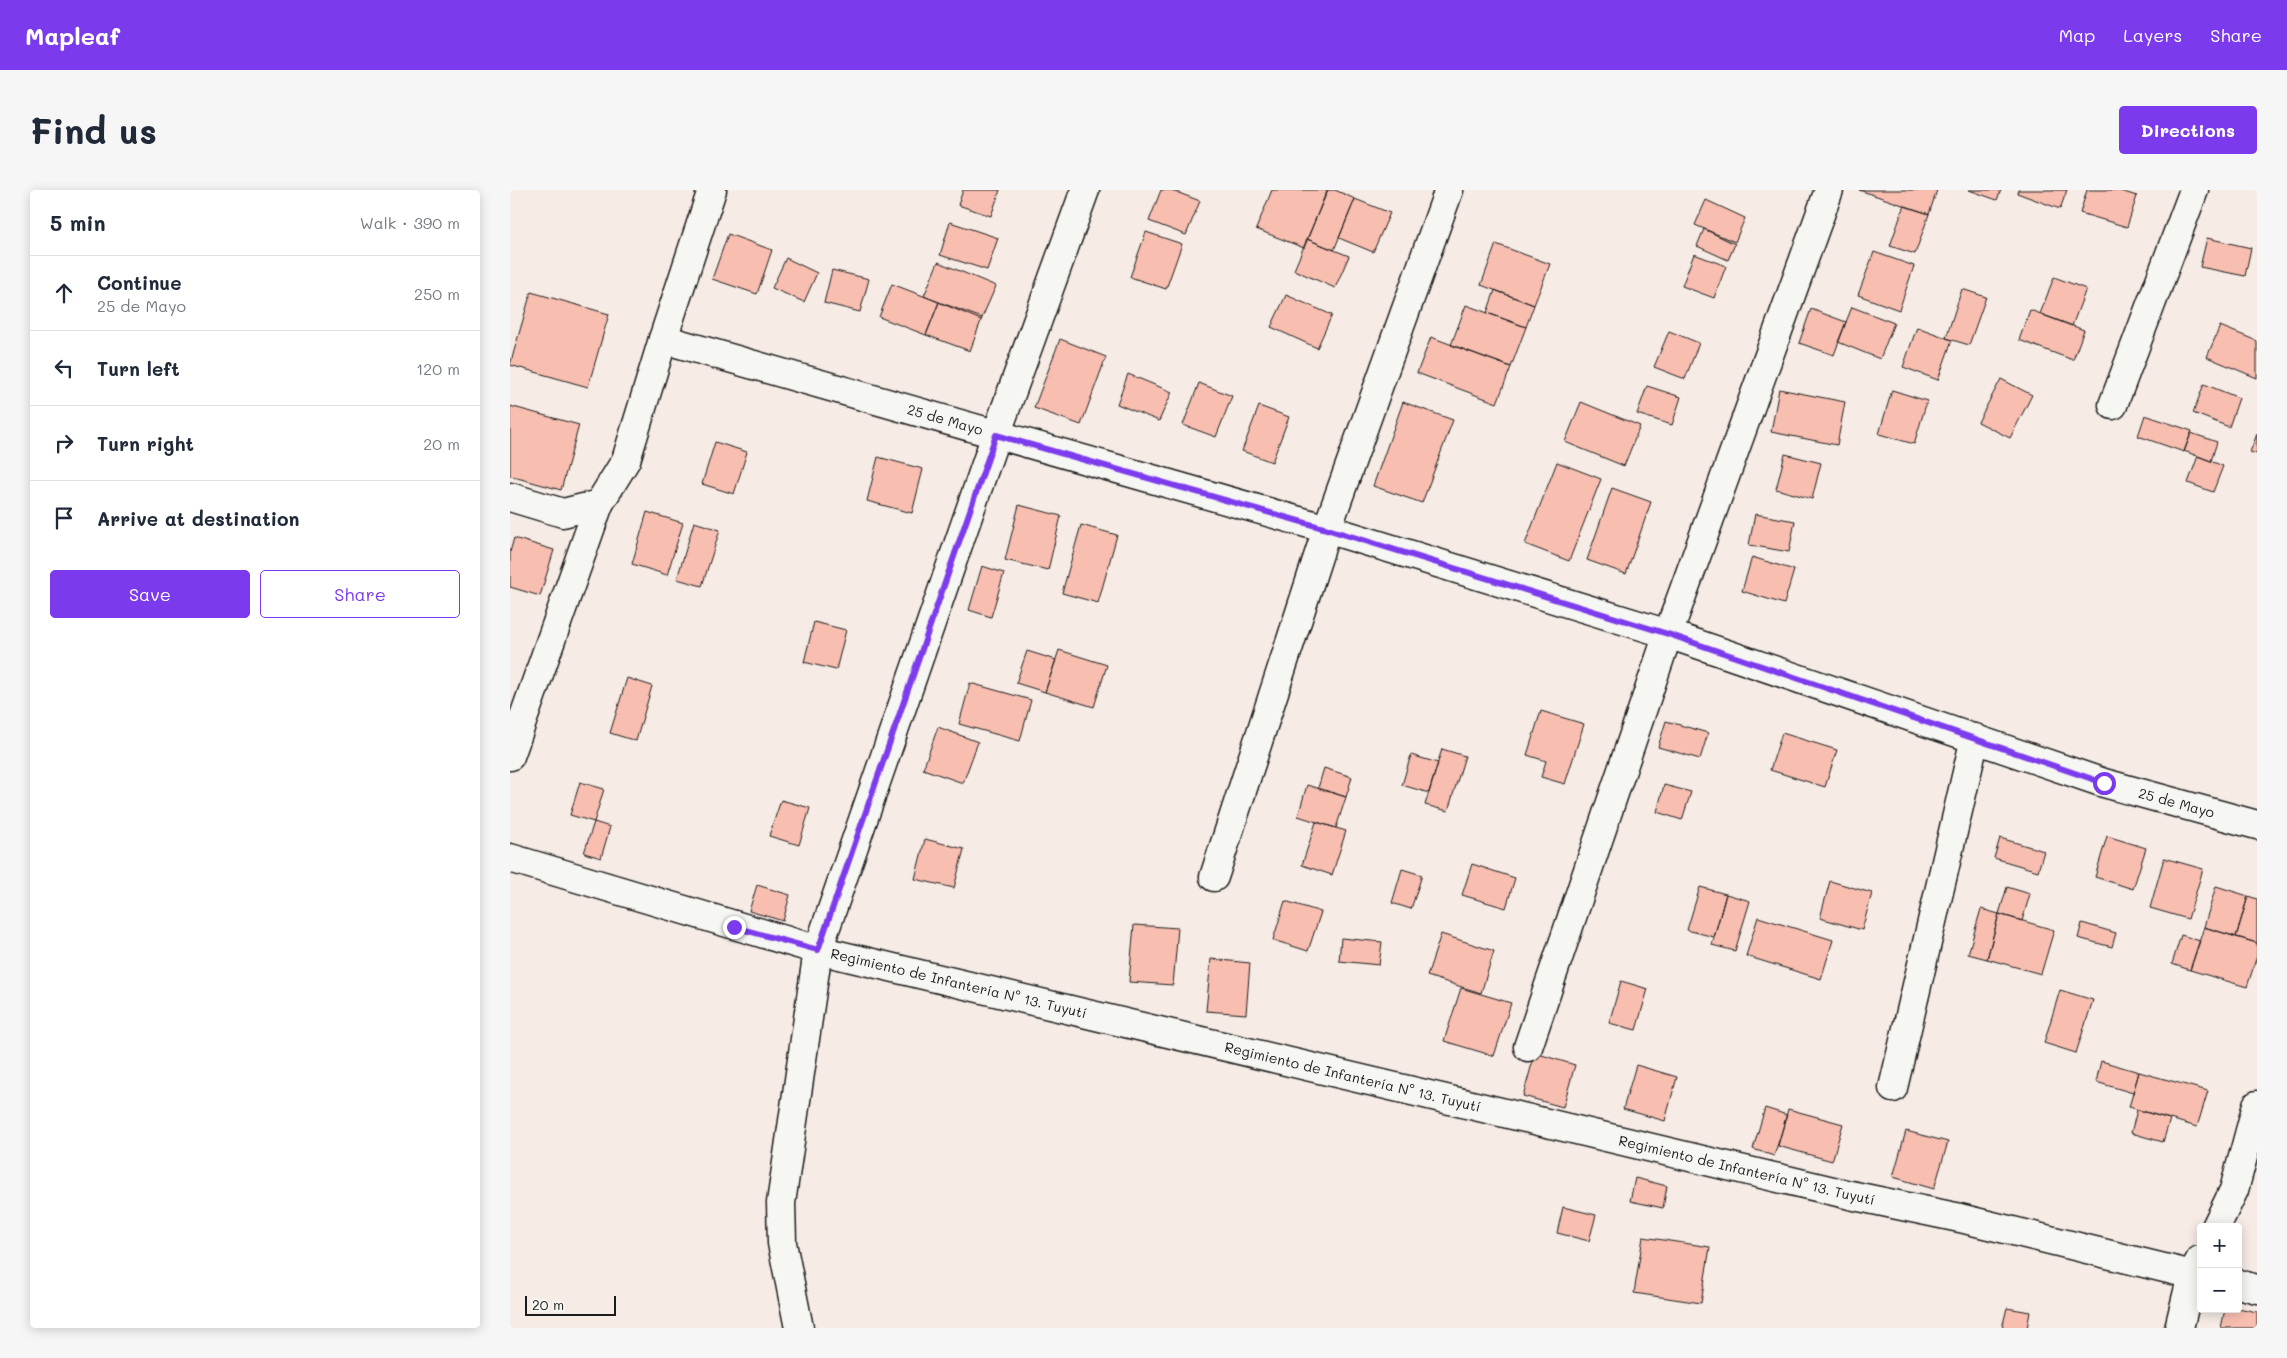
<!DOCTYPE html>
<html lang="en">
<head>
<meta charset="utf-8">
<style>
	:root { --surface:#fff; --page:#f6f6f7; --text:#1f2937; --muted:#747a83; --line:#e0e1e3; --accent:#7c3aed }
	body { margin:0; font-family:Mali,sans-serif; background:var(--page); color:var(--text) }
	.controls { position:absolute; right:15px; bottom:15px; display:grid; overflow:hidden; border-radius:5px; box-shadow:0 2px 12px #0003 }
	.controls button { width:45px; height:45px; display:grid; place-items:center; padding:0; border:0; border-bottom:1px solid var(--line); background:var(--surface); color:var(--text); font:25px sans-serif }
	.scale { position:absolute; left:15px; bottom:12px; width:91px; box-sizing:border-box; padding-left:5px; border:2px solid #1c1c1c; border-top:0; font-size:14px; line-height:18px; white-space:nowrap; color:#1c1c1c; -webkit-text-stroke:4px #f6f6f2; paint-order:stroke }
	.stop { position:absolute; width:15px; height:15px; margin:-11px; border:4px solid #7c3aed; border-radius:50%; background:#fff }
	.stop.end { background:#7c3aed; border-color:#fff; box-shadow:0 1px 5px #0008 }
	.list { margin:0; padding:0; list-style:none }
	h2 { display:flex; justify-content:space-between; align-items:center; height:65px; margin:0; padding:0 20px; font-size:21px }
	h2 small { font-size:16px; font-weight:400; color:var(--muted) }
	.list li { display:grid; grid-template-columns:32px 1fr auto; gap:15px; align-items:center; box-sizing:border-box; height:75px; padding:0 20px; border-top:1px solid var(--line) }
	.list b { display:block; font-size:19px; white-space:nowrap }
	.list p { margin:0; font-size:16px; white-space:nowrap; color:var(--muted) }
	.list em { font-size:16px; font-style:normal; color:var(--muted) }
	.actions { display:flex; gap:10px; padding:15px 20px }
	.actions a { flex:1; padding:11px 0; border:1px solid var(--accent); border-radius:5px; text-align:center; font-size:18px; color:var(--accent) }
	.actions .main { background:var(--accent); color:#fff }
	.icon { flex:none; width:28px; height:28px; fill:none; stroke:currentColor; stroke-width:2; stroke-linecap:round; stroke-linejoin:round }
	.map { position:relative; flex:none; width:1747px; height:1138px; overflow:hidden; border-radius:5px }
	header { display:flex; align-items:center; gap:30px; box-sizing:border-box; height:70px; padding:0 25px; background:var(--accent); color:#fff }
	header strong { font-size:24px }
	nav { display:flex; gap:28px; margin-inline-start:auto; font-size:18px }
	.intro { display:flex; align-items:center; justify-content:space-between; box-sizing:border-box; height:120px; padding:0 30px }
	h1 { margin:0; font-size:35px }
	.button { padding:12px 22px; border-radius:5px; background:var(--accent); color:#fff; font-size:18px; font-weight:700 }
	main { display:flex; gap:30px; padding:0 30px }
	aside { flex:1; background:var(--surface); border-radius:5px; box-shadow:0 2px 12px #0003 }
	.map>svg:first-child { display:block }
</style>
</head>
<body>
<header>
<strong>Mapleaf</strong>
<nav><a>Map</a><a>Layers</a><a>Share</a></nav>
</header>
<div class="intro"><h1>Find us</h1><a class="button">Directions</a></div>
<main>
<aside>
<h2>5 min<small>Walk · 390 m</small></h2>
<ul class="list">
<li><svg class="icon" aria-label="ahead" viewBox="0 0 24 24"><path d="M12 20V5M6 11l6-6 6 6"/></svg><div><b>Continue</b><p>25 de Mayo</p></div><em>250 m</em></li>
<li><svg class="icon" aria-label="left" viewBox="0 0 24 24"><path d="M17 20v-9H6M10 6l-5 5 5 5"/></svg><div><b>Turn left</b></div><em>120 m</em></li>
<li><svg class="icon" aria-label="right" viewBox="0 0 24 24"><path d="M7 20v-9h11M14 6l5 5-5 5"/></svg><div><b>Turn right</b></div><em>20 m</em></li>
<li><svg class="icon" aria-label="arrive" viewBox="0 0 24 24"><path d="M6 21V4h12l-3 4 3 4H6"/></svg><div><b>Arrive at destination</b></div></li>
</ul>
<div class="actions"><a class="main">Save</a><a>Share</a></div>
</aside>
<div class="map">
<svg width="1747" height="1138" viewBox="0 0 1747 1138">
	<rect width="100%" height="100%" fill="#f6ebe5"/>
	<filter id="ink" filterUnits="userSpaceOnUse"><feTurbulence type="fractalNoise" baseFrequency=".02" numOctaves="2"/><feDisplacementMap in="SourceGraphic" scale="10" xChannelSelector="R" yChannelSelector="G"/><feConvolveMatrix kernelMatrix="1 2 1 2 8 2 1 2 1" color-interpolation-filters="sRGB"/></filter>
	<g filter="url(#ink)">
		<!-- building -->
		<path fill="#f8beb0" stroke="#1c1c1c" d="M453 0H490L481 26 448 15Z
			M651 0H661L690 11 676 45 639 31Z
			M762 0H817L794 58 746 39Z
			M818 0H825L845 9 824 60 797 49Z
			M1349 0H1427L1419 24Z
			M1459 0H1491L1487 10Z
			M1508 0H1557L1550 19 1507 3Z
			M1577 0H1607L1627 6 1617 37 1570 23Z
			M845 9 880 23 863 62 829 48Z
			M1196 10 1235 28 1225 52 1185 35Z
			M1394 16 1419 24 1405 64 1380 56Z
			M440 32 488 48 477 80 430 65Z
			M1194 39 1225 54 1218 70 1187 56Z
			M636 42 672 54 656 99 620 87Z
			M218 44 262 60 247 104 202 89Z
			M1697 48 1741 58 1735 86 1690 77Z
			M797 49 839 66 825 98 784 80Z
			M986 54 1040 74 1024 115 971 95Z
			M1364 62 1404 76 1389 120 1348 105Z
			M1184 64 1216 76 1204 108 1172 96Z
			M276 68 307 83 294 112 262 98Z
			M428 72 486 96 471 130 414 106Z
			M322 80 359 89 350 122 314 113Z
			M1544 87 1576 99 1562 136 1530 124Z
			M382 94 429 112 416 145 369 127Z
			M1452 99 1476 107 1459 155 1436 148Z
			M985 100 1024 115 1016 137 977 123Z
			M21 102 99 124 78 197 0 175Z
			M776 105 822 125 807 158 761 137Z
			M429 112 472 128 460 161 416 145Z
			M956 115 1016 137 1001 177 941 155Z
			M1342 117 1384 133 1370 169 1328 152Z
			M1301 119 1336 132 1324 165 1289 153Z
			M1520 120 1574 140 1563 170 1509 150Z
			M1710 136 1747 151V188L1697 167Z
			M1407 137 1442 150 1428 190 1393 177Z
			M1159 141 1189 153 1175 189 1144 177Z
			M921 147 1001 177 987 213 907 183Z
			M550 149 596 167 571 235 524 218Z
			M618 184 662 202 649 231 607 214Z
			M1491 189 1522 205 1500 248 1468 232Z
			M689 193 722 206 706 247 673 235Z
			M1694 194 1729 208 1719 237 1683 223Z
			M1137 196 1171 207 1162 235 1127 224Z
			M1269 199 1335 212 1327 255 1261 242Z
			M1382 200 1417 211 1404 254 1369 244Z
			M893 212 943 230 912 313 863 296Z
			M1071 212 1130 236 1114 276 1055 252Z
			M0 216 69 235 51 300 0 286Z
			M749 216 779 227 762 272 732 261Z
			M1635 225 1682 241 1674 262 1628 246Z
			M1681 243 1707 252 1701 271 1674 261Z
			M1747 244V264L1740 262Z
			M205 252 237 262 224 304 192 294Z
			M1275 264 1311 273 1302 309 1266 299Z
			M1688 266 1713 276 1703 302 1678 293Z
			M368 267 413 279 402 323 357 311Z
			M1047 272 1091 289 1059 371 1015 354Z
			M1102 298 1141 312 1116 384 1077 370Z
			M509 315 551 326 538 380 495 370Z
			M137 322 173 333 157 385 122 374Z
			M1245 324 1285 331 1279 362 1239 355Z
			M184 332 210 340 192 396 167 389Z
			M571 335 607 345 588 413 552 403Z
			M4 348 44 360 30 406 0 397V362Z
			M1242 367 1284 380 1274 414 1232 401Z
			M472 376 494 383 481 427 459 420Z
			M304 432 336 440 326 480 294 472Z
			M549 460 597 475 584 517 535 502Z
			M517 461 546 470 535 502 506 493Z
			M117 488 142 496 126 551 100 543Z
			M460 493 521 510 510 551 449 534Z
			M1031 521 1074 534 1055 594 1031 587 1036 571 1017 565Z
			M1156 531 1198 543 1190 569 1148 557Z
			M428 537 468 552 453 593 413 579Z
			M1272 543 1327 560 1315 597 1260 580Z
			M932 559 955 566 938 621 915 615Z
			M901 565 928 573 919 603 892 595Z
			M814 578 842 587 836 607 808 598Z
			M70 592 94 599 84 632 60 625Z
			M797 595 836 607 826 638 788 626Z
			M1154 595 1181 602 1172 630 1147 622Z
			M271 610 300 618 289 655 259 646Z
			M84 632 100 637 91 668 74 663Z
			M806 632 836 641 822 685 792 675Z
			M1597 646 1636 658 1623 699 1585 687Z
			M1490 648 1534 661 1528 681 1484 668Z
			M415 649 454 659 444 698 405 689Z
			M1654 668 1693 679 1678 729 1640 718Z
			M962 674 1005 688 996 718 952 705Z
			M892 679 912 685 901 719 882 713Z
			M1320 691 1362 703 1352 740 1310 728Z
			M247 695 280 705 273 731 239 721Z
			M1706 696 1738 706 1726 747 1694 737Z
			M1190 697 1216 704 1204 747 1177 740Z
			M1497 697 1520 704 1512 731 1489 724Z
			M1216 704 1240 711 1225 761 1202 755Z
			M1738 706 1747 709V753L1726 747Z
			M775 711 811 722 798 761 763 750Z
			M1471 719 1489 724 1477 769 1458 764Z
			M1489 724 1544 740 1531 784 1477 769Z
			M1248 727 1323 750 1311 789 1236 766Z
			M1572 733 1606 743 1602 757 1568 748Z
			M624 735 668 738 663 795 619 792Z
			M1694 737 1747 753V766L1737 797 1680 780Z
			M931 744 984 761 971 803 917 786Z
			M1671 745 1690 751 1680 780 1662 774Z
			M831 748 872 752 869 775 829 771Z
			M701 769 740 773 736 824 696 821Z
			M1111 791 1138 799 1126 840 1099 833Z
			M951 798 1001 813 984 866 934 851Z
			M1550 800 1583 810 1566 863 1534 853Z
			M1025 863 1065 875 1053 917 1013 906Z
			M1591 871 1629 882 1623 903 1586 892Z
			M1126 875 1167 887 1155 931 1113 919Z
			M1629 882 1698 901 1687 937 1619 917Z
			M1255 918 1277 925 1264 966 1243 959Z
			M1278 919 1333 934 1322 971 1268 956Z
			M1627 920 1660 929 1653 952 1621 943Z
			M1396 941 1438 952 1424 999 1383 987Z
			M1125 988 1157 996 1153 1018 1120 1011Z
			M1053 1017 1086 1025 1079 1051 1047 1043Z
			M1133 1047 1200 1057 1191 1113 1124 1103Z
			M1497 1118 1520 1122 1517 1138H1492Z
			M1728 1118 1747 1122V1138H1711L1715 1119Z"/>
		<g fill="none" stroke-linecap="round" stroke-linejoin="round">
			<!-- minor casing -->
			<g stroke="#1c1c1c" stroke-width="31">
				<g id="minor">
					<path d="M153 149 202 0"/>
					<path d="M1603 215 1684 0"/>
					<path d="M0 566 89 314"/>
					<path id="s1" d="M0 668 308 760 1340 1005 1450 1028 1691 1087"/>
					<path d="M704 687 817 339 939 0"/>
					<path d="M1018 857 1158 444 1319 0"/>
					<path d="M1383 898 1465 548"/>
					<path d="M1706 1037 1724 1000 1747 915"/>
					<path d="M1728 1094 1747 1099"/>
					<path d="M289 1138 272 1053 271 1013 308 760 486 245 575 0"/>
					<path d="M1669 1138 1682 1085 1690 1070"/>
				</g>
			</g>
			<!-- tertiary casing -->
			<g stroke="#1c1c1c" stroke-width="31">
				<g id="tertiary">
					<path id="s2" d="M0 307 53 323 89 314 116 270 153 149 817 339 1158 444 1594 593 1747 635"/>
				</g>
			</g>
			<!-- minor -->
			<use href="#minor" stroke="#f6f6f2" stroke-width="28"/>
			<!-- tertiary -->
			<use href="#tertiary" stroke="#f6f6f2" stroke-width="28"/>
		</g>
	</g>
	<g fill="none" stroke-linecap="round" stroke-linejoin="round" filter="url(#ink)">
		<!-- route -->
		<path stroke="#7c3aed" stroke-width="6" d="M224 737 308 760 486 245 817 339 1158 444 1594 593"/>
	</g>
	<g text-anchor="middle" stroke-width="4" stroke-linejoin="round" paint-order="stroke">
		<!-- street labels -->
		<g font-size="14" fill="#1c1c1c" stroke="#f6f6f2">
			<text dy="5" stroke="none"><textPath href="#s2" startOffset="564">25 de Mayo</textPath></text>
			<text dy="5" stroke="none"><textPath href="#s2" startOffset="1854">25 de Mayo</textPath></text>
			<text dy="5" stroke="none"><textPath href="#s1" startOffset="466">Regimiento de Infantería N° 13. Tuyutí</textPath></text>
			<text dy="5" stroke="none"><textPath href="#s1" startOffset="871">Regimiento de Infantería N° 13. Tuyutí</textPath></text>
			<text dy="5" stroke="none"><textPath href="#s1" startOffset="1276">Regimiento de Infantería N° 13. Tuyutí</textPath></text>
		</g>
	</g>
</svg>
<div class="controls">
<button>+</button>
<button>−</button>
</div>
<div class="scale">20 m</div>
<div class="stop" style="left:1594px;top:593px"></div>
<div class="stop end" style="left:224px;top:737px"></div>
</div>
</main>
</body>
</html>
